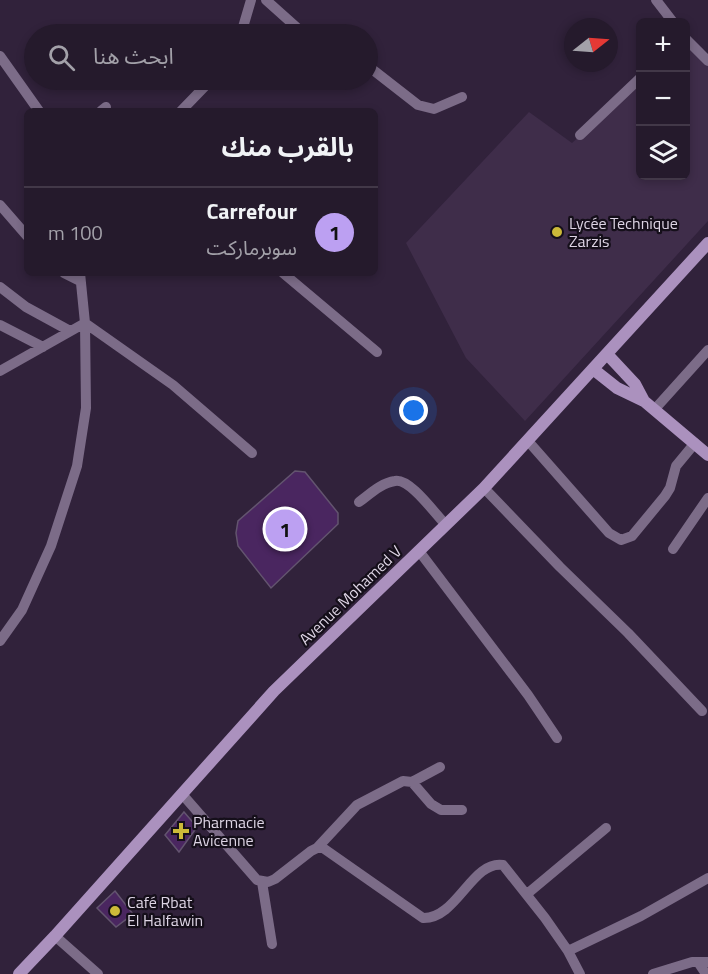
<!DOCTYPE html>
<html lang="ar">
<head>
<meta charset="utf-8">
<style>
	:root { --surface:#251a2c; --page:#2d2334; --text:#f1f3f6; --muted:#a3a1a9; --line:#423848; --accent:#bca0f2 }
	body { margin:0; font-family:"Titillium Web","Noto Sans Arabic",sans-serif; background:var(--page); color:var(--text); direction:rtl }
	.controls { position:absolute; right:18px; top:18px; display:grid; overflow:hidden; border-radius:9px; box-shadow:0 3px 9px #0003 }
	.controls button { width:54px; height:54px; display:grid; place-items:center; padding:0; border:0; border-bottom:2px solid var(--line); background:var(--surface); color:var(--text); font:30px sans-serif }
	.compass { position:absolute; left:564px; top:18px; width:54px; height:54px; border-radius:50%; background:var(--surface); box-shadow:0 3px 9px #0003; rotate:73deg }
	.you { position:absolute; left:414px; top:411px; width:21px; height:21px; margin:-15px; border:4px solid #fff; border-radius:50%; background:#1a73e8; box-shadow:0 0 0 9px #1a73e833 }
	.badge { display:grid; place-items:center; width:39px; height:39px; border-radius:50%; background:var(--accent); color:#111; font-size:20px; font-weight:700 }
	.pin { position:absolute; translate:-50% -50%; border:3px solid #fff; box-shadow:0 2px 6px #0006 }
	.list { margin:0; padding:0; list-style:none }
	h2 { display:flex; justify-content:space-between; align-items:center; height:78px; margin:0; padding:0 24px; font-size:26px }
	h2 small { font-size:20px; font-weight:400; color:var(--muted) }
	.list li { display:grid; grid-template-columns:39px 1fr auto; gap:18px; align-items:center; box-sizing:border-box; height:90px; padding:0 24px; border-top:2px solid var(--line) }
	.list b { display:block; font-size:22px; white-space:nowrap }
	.list p { margin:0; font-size:20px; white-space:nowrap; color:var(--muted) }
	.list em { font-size:20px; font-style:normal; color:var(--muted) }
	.icon { flex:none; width:33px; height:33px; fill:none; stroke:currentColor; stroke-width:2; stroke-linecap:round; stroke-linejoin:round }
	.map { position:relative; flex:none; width:708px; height:974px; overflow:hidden; direction:ltr }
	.search { position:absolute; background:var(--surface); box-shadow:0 3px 9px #0003; left:24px; top:24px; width:354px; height:66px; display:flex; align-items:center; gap:15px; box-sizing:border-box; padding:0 21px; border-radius:33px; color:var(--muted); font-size:22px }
	.panel { position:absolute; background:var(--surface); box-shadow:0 3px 9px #0003; left:24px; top:108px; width:354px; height:168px; border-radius:9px; direction:rtl }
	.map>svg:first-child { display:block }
</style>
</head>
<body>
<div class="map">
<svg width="708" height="974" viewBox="0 0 708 974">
	<rect width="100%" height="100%" fill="#31223b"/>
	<!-- built -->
	<path fill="#3f2d4a" d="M686 45 708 66V221L525 421 466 358 406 243 529 112 572 143 640 80V176H686Z"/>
	<!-- building -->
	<path fill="#4a2660" stroke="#63546f" stroke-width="1.5" d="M295 471 305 472 338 513V524L271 588 238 546 236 533 238 521Z
		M184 812 197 827 179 852 165 835Z
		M115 891 133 914 116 927 97 908Z"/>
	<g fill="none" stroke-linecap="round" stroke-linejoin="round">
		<!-- minor -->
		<path stroke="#7c6c88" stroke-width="10" d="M266 0 304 34
			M656 0 673 22
			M241 34 251 0
			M686 39 708 61
			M0 56 39 111
			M368 66 418 105 434 109 462 97
			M101 111 106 107
			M181 111 211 80
			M580 135 640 78
			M0 205 27 236
			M64 273 80 281
			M283 273 377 352
			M0 287 26 307 70 331
			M0 325 43 347
			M0 371 85 323 173 385 252 453
			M654 410 708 350
			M528 441 609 533 621 540 632 536 665 496 670 488 676 466 695 443
			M484 488 560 567 628 633 702 711
			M359 502C370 494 381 483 395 481 410 478 435 514 446 525
			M673 549 708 498
			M419 551 528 695 557 738
			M0 641 22 610 51 546 77 466 86 408 85 323 80 273
			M412 782 440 767
			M182 794 257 880 268 882 275 879 311 851 317 848H323L423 918C457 919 472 860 503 865L545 918 568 951 580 974
			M317 848 357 805 403 781 412 782 431 804 441 810H462
			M262 882 272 944
			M527 894 606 828
			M55 936 98 974
			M568 951 641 916 708 878
			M698 962 706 974
			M653 974 692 962H708"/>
		<!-- secondary -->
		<path stroke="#ab91be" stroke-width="12" d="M607 354 635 384 644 401
			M593 369 617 388 644 401 708 455
			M19 974 55 936 274 691 484 488 708 243"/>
	</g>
	<!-- markers -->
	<g fill="#ccb939" stroke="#150f1a" stroke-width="2">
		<circle cx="557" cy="232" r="6"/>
		<path d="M178 822h6v6h6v6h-6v6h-6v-6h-6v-6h6z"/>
		<circle cx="115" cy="911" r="6"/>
	</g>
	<g text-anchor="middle" stroke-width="4.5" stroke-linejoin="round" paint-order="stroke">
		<!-- poi labels -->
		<g font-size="16" fill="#ddd4e4" stroke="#150f1a" text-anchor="start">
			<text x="569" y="229">Lycée Technique<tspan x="569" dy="18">Zarzis</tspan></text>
			<text x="193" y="828">Pharmacie<tspan x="193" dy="18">Avicenne</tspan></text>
			<text x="127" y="908">Café Rbat<tspan x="127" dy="18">El Halfawin</tspan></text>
		</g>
		<!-- street labels -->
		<g font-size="16" fill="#ddd4e4" stroke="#150f1a">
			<text transform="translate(350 595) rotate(-44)" y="6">Avenue Mohamed V</text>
		</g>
	</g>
</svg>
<div class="controls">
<button>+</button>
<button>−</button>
<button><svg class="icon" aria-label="layers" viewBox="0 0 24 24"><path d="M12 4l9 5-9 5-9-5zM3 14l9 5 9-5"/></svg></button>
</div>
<svg class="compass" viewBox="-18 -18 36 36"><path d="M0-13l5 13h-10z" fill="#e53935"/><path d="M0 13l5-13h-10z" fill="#a3a1a9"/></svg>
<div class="you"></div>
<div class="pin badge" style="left:285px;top:529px">1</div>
<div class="search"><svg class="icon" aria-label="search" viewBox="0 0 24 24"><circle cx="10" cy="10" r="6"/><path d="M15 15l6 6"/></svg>ابحث هنا</div>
<section class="panel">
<h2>بالقرب منك<small></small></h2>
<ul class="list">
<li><span class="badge">1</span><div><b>Carrefour</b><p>سوبرماركت</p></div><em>100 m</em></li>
</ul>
</section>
</div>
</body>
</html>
